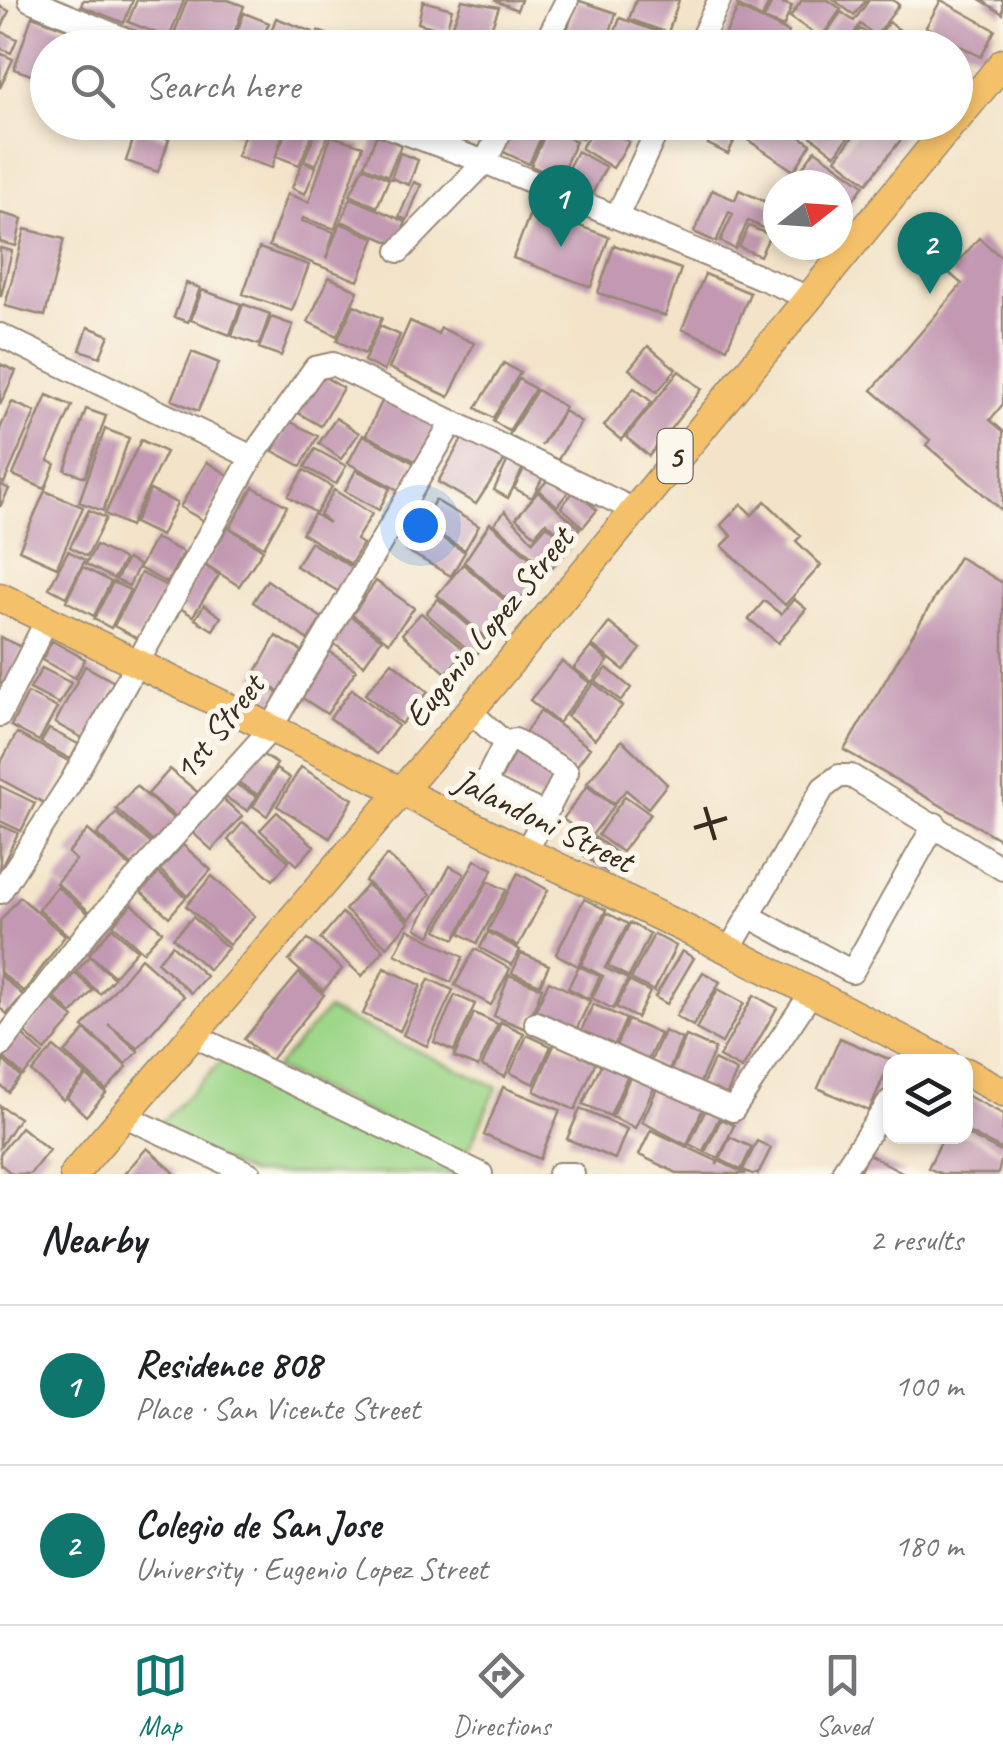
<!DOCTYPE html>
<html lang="en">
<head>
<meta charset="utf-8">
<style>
	:root { --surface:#fff; --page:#f6f6f6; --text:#202124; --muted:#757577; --line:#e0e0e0; --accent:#0f766e }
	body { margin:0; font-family:Caveat,sans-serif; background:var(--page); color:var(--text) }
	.controls { position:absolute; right:30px; bottom:30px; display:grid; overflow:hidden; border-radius:20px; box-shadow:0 5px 15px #0003 }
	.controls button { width:90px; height:90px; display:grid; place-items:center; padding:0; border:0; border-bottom:2px solid var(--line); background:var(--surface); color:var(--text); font:50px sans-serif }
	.compass { position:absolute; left:763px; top:170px; width:90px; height:90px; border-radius:50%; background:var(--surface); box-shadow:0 5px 15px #0003; rotate:73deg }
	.you { position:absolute; left:420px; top:525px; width:35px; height:35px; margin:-25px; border:8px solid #fff; border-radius:50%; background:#1a73e8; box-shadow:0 0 0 15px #1a73e833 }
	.badge { display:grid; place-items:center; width:65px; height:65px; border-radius:50%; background:var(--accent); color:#fff; font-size:32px; font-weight:700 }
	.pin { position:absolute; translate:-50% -82px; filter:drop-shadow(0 2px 5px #0008) }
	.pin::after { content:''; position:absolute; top:52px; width:35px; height:30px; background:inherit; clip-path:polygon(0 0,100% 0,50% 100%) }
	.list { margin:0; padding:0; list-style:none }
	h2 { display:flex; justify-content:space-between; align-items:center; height:130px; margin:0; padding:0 40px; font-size:42px }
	h2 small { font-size:32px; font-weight:400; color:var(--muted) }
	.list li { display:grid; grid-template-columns:65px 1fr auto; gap:30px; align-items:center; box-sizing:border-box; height:160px; padding:0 40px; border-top:2px solid var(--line) }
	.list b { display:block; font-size:38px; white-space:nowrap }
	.list p { margin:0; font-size:32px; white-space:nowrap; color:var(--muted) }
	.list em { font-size:32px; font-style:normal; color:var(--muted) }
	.icon { flex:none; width:55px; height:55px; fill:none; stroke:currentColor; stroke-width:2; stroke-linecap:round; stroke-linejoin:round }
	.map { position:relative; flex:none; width:1003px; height:1174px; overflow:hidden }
	.search { position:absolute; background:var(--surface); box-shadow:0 5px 15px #0003; left:30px; right:30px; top:30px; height:110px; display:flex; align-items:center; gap:25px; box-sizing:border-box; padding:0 35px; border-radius:55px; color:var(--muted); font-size:38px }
	.sheet { height:450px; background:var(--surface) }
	nav { display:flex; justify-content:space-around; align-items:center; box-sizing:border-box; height:140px; border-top:2px solid var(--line); background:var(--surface); font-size:28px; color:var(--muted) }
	nav a { display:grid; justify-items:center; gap:5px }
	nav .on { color:var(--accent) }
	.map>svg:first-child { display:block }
</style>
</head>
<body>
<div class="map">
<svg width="1003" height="1174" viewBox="0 0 1003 1174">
	<rect width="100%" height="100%" fill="#fbf7ec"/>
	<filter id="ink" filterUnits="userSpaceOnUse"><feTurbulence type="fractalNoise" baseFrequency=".01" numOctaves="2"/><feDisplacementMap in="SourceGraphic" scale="20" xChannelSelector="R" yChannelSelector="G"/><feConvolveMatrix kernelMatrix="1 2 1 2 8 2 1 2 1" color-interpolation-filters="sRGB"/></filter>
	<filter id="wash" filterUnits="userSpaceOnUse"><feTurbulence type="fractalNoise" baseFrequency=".0048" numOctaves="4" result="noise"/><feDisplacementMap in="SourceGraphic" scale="40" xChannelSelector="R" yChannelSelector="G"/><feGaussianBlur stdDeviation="2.25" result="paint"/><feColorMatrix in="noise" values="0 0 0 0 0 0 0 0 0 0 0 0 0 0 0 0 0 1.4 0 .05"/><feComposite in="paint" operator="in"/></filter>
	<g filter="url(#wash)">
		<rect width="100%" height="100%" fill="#f3e4c9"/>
		<!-- green -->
		<path fill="#9fd78a" stroke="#6d8054" stroke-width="2.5" d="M327 1010 497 1087 464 1159 275 1068Z
			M231 1052 481 1174H250L153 1130Z"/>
		<g id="blocks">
			<!-- building -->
			<path fill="#c298b2" d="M83 0H133L124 23 81 6Z
				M137 0H184L169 38 128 22Z
				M187 0H228L244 6 229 48H207L174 34Z
				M462 0 499 7 487 40 452 28Z
				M494 0H521L517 10Z
				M577 0 616 13 605 48 562 46Z
				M636 0H679L668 33 629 19Z
				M739 0H770L762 18 737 5Z
				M773 0 792 6 783 27 764 19Z
				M802 0H828L841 9 821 38 790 17Z
				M834 0H866L854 15Z
				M869 0H893L899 5 876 36 860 24 845 48 822 39 841 12 854 21Z
				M941 0 995 30 981 57 926 27Z
				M981 0H1003V14Z
				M423 1 452 9 446 31 418 23Z
				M0 6 9 11 0 31 17 39 11 53 0 48Z
				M738 8 789 32 782 48 720 46Z
				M244 13 269 23 259 48H231Z
				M32 16 106 43 104 48H48V81L14 69Z
				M276 18 313 32 307 48H265Z
				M620 18 672 37 668 48H609Z
				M889 22 909 37 900 48H881L874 41Z
				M860 29 874 38 868 48H848Z
				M425 30 451 36 449 48H421Z
				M318 31 361 47V48H312Z
				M916 31 939 48H905Z
				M458 32 494 47V48H451Z
				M0 53 13 59 0 88Z
				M956 60 968 69 956 86Z
				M290 122 314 131 299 165 276 156Z
				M509 122H548L529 164 497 149Z
				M559 122H588L582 139 556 129Z
				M597 122 629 142 613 168 581 148Z
				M676 122H715L707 141 675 126Z
				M718 122H743L728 154 708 144Z
				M747 122H778L811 144 794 171 739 134Z
				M817 122H860L835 155 808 134Z
				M864 122H884L903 137 867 183 836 159Z
				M901 122H925L916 134Z
				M207 123 281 122 286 124 272 168 237 156 244 136Z
				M137 128 169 139 158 172 126 161Z
				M548 128 576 141 559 179 531 166Z
				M316 131 328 136 316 165 304 160Z
				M377 134 401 145 388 176 364 166Z
				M331 136 363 146 335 229 303 218 302 221 334 232 326 259 340 223 375 238 358 281 269 246 287 194 309 202Z
				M815 150 864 185 844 213 838 209V185H804L795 178Z
				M577 151 606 167 591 196 562 180Z
				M400 153 418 160 409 185 391 178Z
				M303 161 316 167 305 194 292 188Z
				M363 167 389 179 377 207 350 195Z
				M414 182 421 185 407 220 399 217Z
				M712 190 735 200 739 190 775 206 765 229 748 221 735 249 720 241 733 214 729 212 716 242 694 232Z
				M351 198 406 222 396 245 341 221Z
				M532 208 609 237 591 287 513 258Z
				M0 213 22 219 16 246 0 242Z
				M749 226 770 235 760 256 739 247Z
				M25 229 64 239 45 316 5 306Z
				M979 238 1003 259V404L990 420 1003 431V511L926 445 930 440 872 390 962 284 949 273Z
				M614 245 681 269 665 316 598 293Z
				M794 245H815L809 255Z
				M0 248 12 251 1 296H0Z
				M259 248 309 265 292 311 243 294Z
				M705 274 750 293 727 348 682 329Z
				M329 277 358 291 337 336 308 322Z
				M186 283 200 288 188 322 174 317Z
				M202 290 241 304 230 335 191 320Z
				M243 304 270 314 259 345 232 336Z
				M354 305 382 318 365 354 337 341Z
				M271 317 293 325 281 356 259 348Z
				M410 321 438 334 441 328 474 343 449 397 389 368Z
				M380 326 400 335 384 371 364 361Z
				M88 327 109 335 100 357 80 350Z
				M648 346 676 369 657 392 629 369Z
				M192 352 219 363 198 411 172 400Z
				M504 363 520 373 493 418 476 408Z
				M0 364 16 371 0 405Z
				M315 371 343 388 321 426 293 410Z
				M679 371 702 389 649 456 626 437Z
				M519 379 535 389 509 431 493 421Z
				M634 388 652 402 621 440 604 426Z
				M537 390 565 407 541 446 564 411 581 422 556 463 509 435Z
				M386 393 441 422 417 462 366 435Z
				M47 395 72 406 48 461 55 464 45 489 13 475Z
				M12 402 35 412 4 483 0 481V429Z
				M86 409 106 416 85 477 65 470Z
				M336 418 359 433 341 459 319 443Z
				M289 421 318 436 301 466 273 451Z
				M105 429 129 438 103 511 79 502Z
				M466 432 508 455 476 504 438 482Z
				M363 435 414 463 400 491 348 463Z
				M141 440 166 452 130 526 105 514Z
				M315 449 346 466 336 484 305 467Z
				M508 460 523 468 508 498 494 490Z
				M207 462 230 476 204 521 180 507Z
				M526 465 544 475 532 498 514 488Z
				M304 470 332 487 316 513 288 496Z
				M356 470 390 488 379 510 345 491Z
				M551 476 569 491 557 506 539 490Z
				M0 484 9 489 0 507Z
				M253 487 287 506 264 547 230 528Z
				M150 490 177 503 161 536 134 523Z
				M334 490 372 514 356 540 363 544 351 564 302 533 314 514 329 523 320 515Z
				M575 490 597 510 583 527 561 507Z
				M45 491 83 507 57 567 19 550Z
				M538 492 580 528 569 542 546 522 535 535 516 518Z
				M435 500 479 526 465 550 421 524Z
				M765 501 801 536 796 541 821 565 785 605 722 546 732 536 721 525 741 504 752 515Z
				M89 510 106 518 87 556 70 547Z
				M505 511 533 541 547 525 571 546 549 571 494 524Z
				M490 523 547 573 514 606 464 562Z
				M421 526 465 552 451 576 406 550Z
				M228 527 263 550 239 586 205 564Z
				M155 538 183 552 167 583 139 568Z
				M310 542 355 569 341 593 296 566Z
				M96 545 124 560 114 579 86 564Z
				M68 551 85 560 66 597 49 588Z
				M959 557 1003 583V841L844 750Z
				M127 559 139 565 129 586 116 580Z
				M463 564 516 610 490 641 437 595Z
				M204 565 219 575 193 616 177 606Z
				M83 567 111 582 94 616 66 601Z
				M141 573 167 586 139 639 114 626Z
				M267 580 322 618 308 640 253 602Z
				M376 581 414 608 389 642 352 615Z
				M113 582 130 590 111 628 94 619Z
				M438 599 488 642 475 656 426 613Z
				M794 599 806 609 778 643 749 619 764 601 781 614Z
				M204 605 221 617 213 630 195 619Z
				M421 613 465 651 446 673 402 634Z
				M349 615 382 639 364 665 330 641Z
				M609 623 641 649 624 670 592 645Z
				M276 636 305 653 282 693 253 677Z
				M0 637 24 648 6 686 0 683Z
				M52 641 85 659 75 678 42 660Z
				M591 647 608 661 592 682 574 668Z
				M326 649 356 670 327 714 296 694Z
				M562 661 590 683 558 723 530 700Z
				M392 662 428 692 401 724 365 694Z
				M85 666 118 684 88 741 55 723Z
				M42 668 71 683 59 704 30 689Z
				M607 668 631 688 621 701 596 681Z
				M257 681 280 694 270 712 247 699Z
				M594 683 622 706 595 739 567 716Z
				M352 689 398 726 377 754 330 718Z
				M28 693 57 708 39 741 11 726Z
				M540 711 590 748 573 771 524 734Z
				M49 729 80 745 72 760 41 743Z
				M17 733 70 762 48 805 0 779V764Z
				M622 740 667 784 648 808 626 790 614 804 587 783Z
				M517 746 559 767 542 801 500 781Z
				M257 751 277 764 258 795 238 782Z
				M301 767 353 799 330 838 277 806Z
				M170 769 202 796 180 821 148 794Z
				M276 769 290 778 267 816 253 806Z
				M234 783 257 797 248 811 225 797Z
				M0 786 35 803 21 831 0 821Z
				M136 786 179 823 159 847 116 809Z
				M587 786 614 806 589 839 563 819Z
				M625 796 650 814 622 852 598 835Z
				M223 799 242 816 212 850 193 833Z
				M277 812 314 846 297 865 260 830Z
				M116 813 154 846 135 868 97 835Z
				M243 822 289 861 273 880 228 840Z
				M0 825 18 833 0 870Z
				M88 830 132 868 91 913 56 883 76 860 68 853Z
				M595 837 619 855 607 872 583 855Z
				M183 845 211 870 188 896 160 870Z
				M387 855 431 894 409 919 365 881Z
				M475 860 493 869 455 939 437 930Z
				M450 866 464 874 430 936 416 928Z
				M159 873 186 897 169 917 141 892Z
				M518 873 548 890 518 946 488 930Z
				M212 876 255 916 229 945 186 906Z
				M488 881 506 890 477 943 460 933Z
				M367 885 409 922 387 947 345 910Z
				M57 886 89 914 70 937 38 909Z
				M20 897 65 936 24 992 0 972V921Z
				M584 899 606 910 578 966 556 954Z
				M132 904 162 931 143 952 113 925Z
				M342 913 384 950 362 976 320 939Z
				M607 913 628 924 605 968 628 979 613 1009 592 998 603 976 581 965Z
				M193 917 228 948 209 970 173 938Z
				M630 923 650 934 629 977 608 966Z
				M112 928 137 950 114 976 89 954Z
				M408 929 463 957 451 982 395 954Z
				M488 932 520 950 512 965 480 948Z
				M654 934 676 946 654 991 631 979Z
				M308 939 342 969 323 991 289 961Z
				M172 945 206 976 191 993 157 962Z
				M475 949 510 969 491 1005 455 985Z
				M682 951 694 958 667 1004 655 997Z
				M521 953 549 965 540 985 512 973Z
				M90 956 114 978 100 994 76 972Z
				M141 958 184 996 138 1048 108 1024 138 1051 126 1064 83 1027Z
				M579 966 600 976 589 999 568 988Z
				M384 968 421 985 400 1031 363 1014Z
				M703 972 720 982 693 1026 676 1016Z
				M75 973 93 990 72 1014 54 997Z
				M299 973 324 995 270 1061 244 1039Z
				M0 975 23 995 7 1014 0 1008Z
				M509 975 542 988 526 1029 494 1016Z
				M429 979 453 990 427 1046 403 1035Z
				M549 981 590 1001 575 1032 534 1013Z
				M629 981 650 992 637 1018 616 1007Z
				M718 989 744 1003 722 1043 696 1029Z
				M455 995 475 1004 454 1051 434 1042Z
				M754 995 777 1008 742 1069 719 1057Z
				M52 999 74 1018 45 1051 24 1032Z
				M593 1004 626 1019 614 1046 581 1031Z
				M474 1013 498 1024 478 1067 454 1057Z
				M628 1020 660 1034 646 1064 614 1050Z
				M501 1022 524 1033 505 1077 482 1066Z
				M85 1030 127 1067 106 1090 65 1053Z
				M664 1031 682 1039 669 1071 650 1063Z
				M20 1033 43 1054 23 1076 1 1055Z
				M527 1035 551 1046 534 1084 510 1073Z
				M686 1036 715 1049 698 1087 669 1074Z
				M840 1038 891 1060 869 1111 818 1088Z
				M555 1043 596 1061 575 1110 534 1091Z
				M54 1047 86 1075 63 1100 32 1072Z
				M604 1058 630 1070 610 1116 583 1104Z
				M3 1060 21 1077 8 1092 0 1085Z
				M714 1060 737 1071 724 1101 700 1090Z
				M633 1070 657 1081 635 1128 612 1117Z
				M87 1076 106 1093 86 1116 67 1098Z
				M661 1079 703 1108 687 1145 642 1122Z
				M503 1087 560 1110 540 1159 484 1135Z
				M966 1095 1003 1114V1150L966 1131Z
				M0 1106 19 1118 0 1147Z
				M580 1109 627 1129 615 1159 567 1139Z
				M706 1109 720 1116 703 1151 689 1144Z
				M721 1119 734 1125 719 1158 705 1152Z
				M21 1127 49 1150 30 1174H12L0 1164V1154Z
				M651 1130 717 1161V1165L719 1161 746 1174H679L639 1155Z
				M966 1134 1003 1153 998 1174H941L928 1168 944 1136Z
				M730 1137 752 1147 741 1170 720 1159Z
				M757 1141 771 1148 758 1174H752L743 1170Z
				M147 1148 176 1174H124Z
				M868 1154 906 1174H858Z"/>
		</g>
	</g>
	<g filter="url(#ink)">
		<use href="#blocks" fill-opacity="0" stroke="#978774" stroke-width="2.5"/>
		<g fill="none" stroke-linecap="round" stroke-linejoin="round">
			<!-- minor casing -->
			<g stroke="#978774" stroke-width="26">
				<path id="minor" d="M30 0 146 48
					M543 48 567 0
					M697 48 719 1
					M375 122 485 162 807 297
					M617 216 661 122
					M399 251 485 162 505 122
					M0 335 252 457
					M470 711 505 743
					M0 715 47 619
					M505 743 515 740 567 772 526 852
					M505 743 488 777 490 788 546 815
					M0 892 71 782 252 457 315 368 333 364 632 509
					M749 916 852 972 935 824
					M729 950 823 788 839 776H851L1003 869
					M536 1023 733 1110 812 992
					M195 1036 481 1174
					M0 1046 90 929 269 731 451 424
					M125 1116 250 1174
					M844 1170 890 1101
					M559 1174H573"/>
			</g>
			<!-- major casing -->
			<g stroke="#978774" stroke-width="31">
				<path id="major" d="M956 120 1003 63
					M0 597 729 950 946 1062
					M966 1072 1003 1092
					M74 1174 470 711 953 122"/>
			</g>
			<!-- minor -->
			<use href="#minor" stroke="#fff" stroke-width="22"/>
			<!-- major -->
			<use href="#major" stroke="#f4c16a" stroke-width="28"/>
		</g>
	</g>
	<!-- ticks -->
	<path fill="none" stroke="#3b2a1e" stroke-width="4" d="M705 807 715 840M694 828 727 818"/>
	<g text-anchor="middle" stroke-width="10" stroke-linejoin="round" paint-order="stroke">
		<!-- shield labels -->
		<rect fill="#fbf7ec" stroke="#75685c" stroke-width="2.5" x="657.5" y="429" width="35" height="54" rx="8"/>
		<g font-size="32" font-weight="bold" fill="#3b2a1e">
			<text x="675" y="467">5</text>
		</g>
		<!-- street labels -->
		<g font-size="35" fill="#3b2a1e" stroke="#fbf7ec">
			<text transform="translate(488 627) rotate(-51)" y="12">Eugenio Lopez Street</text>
			<text transform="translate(218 727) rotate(-52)" y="12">1st Street</text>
			<text transform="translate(544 820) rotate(26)" y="12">Jalandoni Street</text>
		</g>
	</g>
</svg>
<div class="controls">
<button><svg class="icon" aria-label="layers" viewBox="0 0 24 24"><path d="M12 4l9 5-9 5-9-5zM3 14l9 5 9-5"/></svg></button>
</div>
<svg class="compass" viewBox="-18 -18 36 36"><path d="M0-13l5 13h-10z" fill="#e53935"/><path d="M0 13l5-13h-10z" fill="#757577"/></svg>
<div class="you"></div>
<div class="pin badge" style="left:561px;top:247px">1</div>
<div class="pin badge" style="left:930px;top:294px">2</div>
<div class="search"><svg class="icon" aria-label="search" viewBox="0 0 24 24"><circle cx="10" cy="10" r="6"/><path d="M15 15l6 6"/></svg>Search here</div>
</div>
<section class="sheet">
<h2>Nearby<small>2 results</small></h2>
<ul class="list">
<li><span class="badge">1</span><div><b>Residence 808</b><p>Place · San Vicente Street</p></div><em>100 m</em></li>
<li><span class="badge">2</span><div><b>Colegio de San Jose</b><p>University · Eugenio Lopez Street</p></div><em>180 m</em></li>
</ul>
</section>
<nav>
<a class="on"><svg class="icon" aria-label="map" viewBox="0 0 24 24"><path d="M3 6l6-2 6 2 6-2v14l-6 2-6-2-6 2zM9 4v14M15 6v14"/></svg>Map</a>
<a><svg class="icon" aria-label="directions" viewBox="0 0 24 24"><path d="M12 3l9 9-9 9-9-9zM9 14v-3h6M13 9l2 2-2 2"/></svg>Directions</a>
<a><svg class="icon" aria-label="saved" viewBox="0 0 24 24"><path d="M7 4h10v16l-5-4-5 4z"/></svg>Saved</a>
</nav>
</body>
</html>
